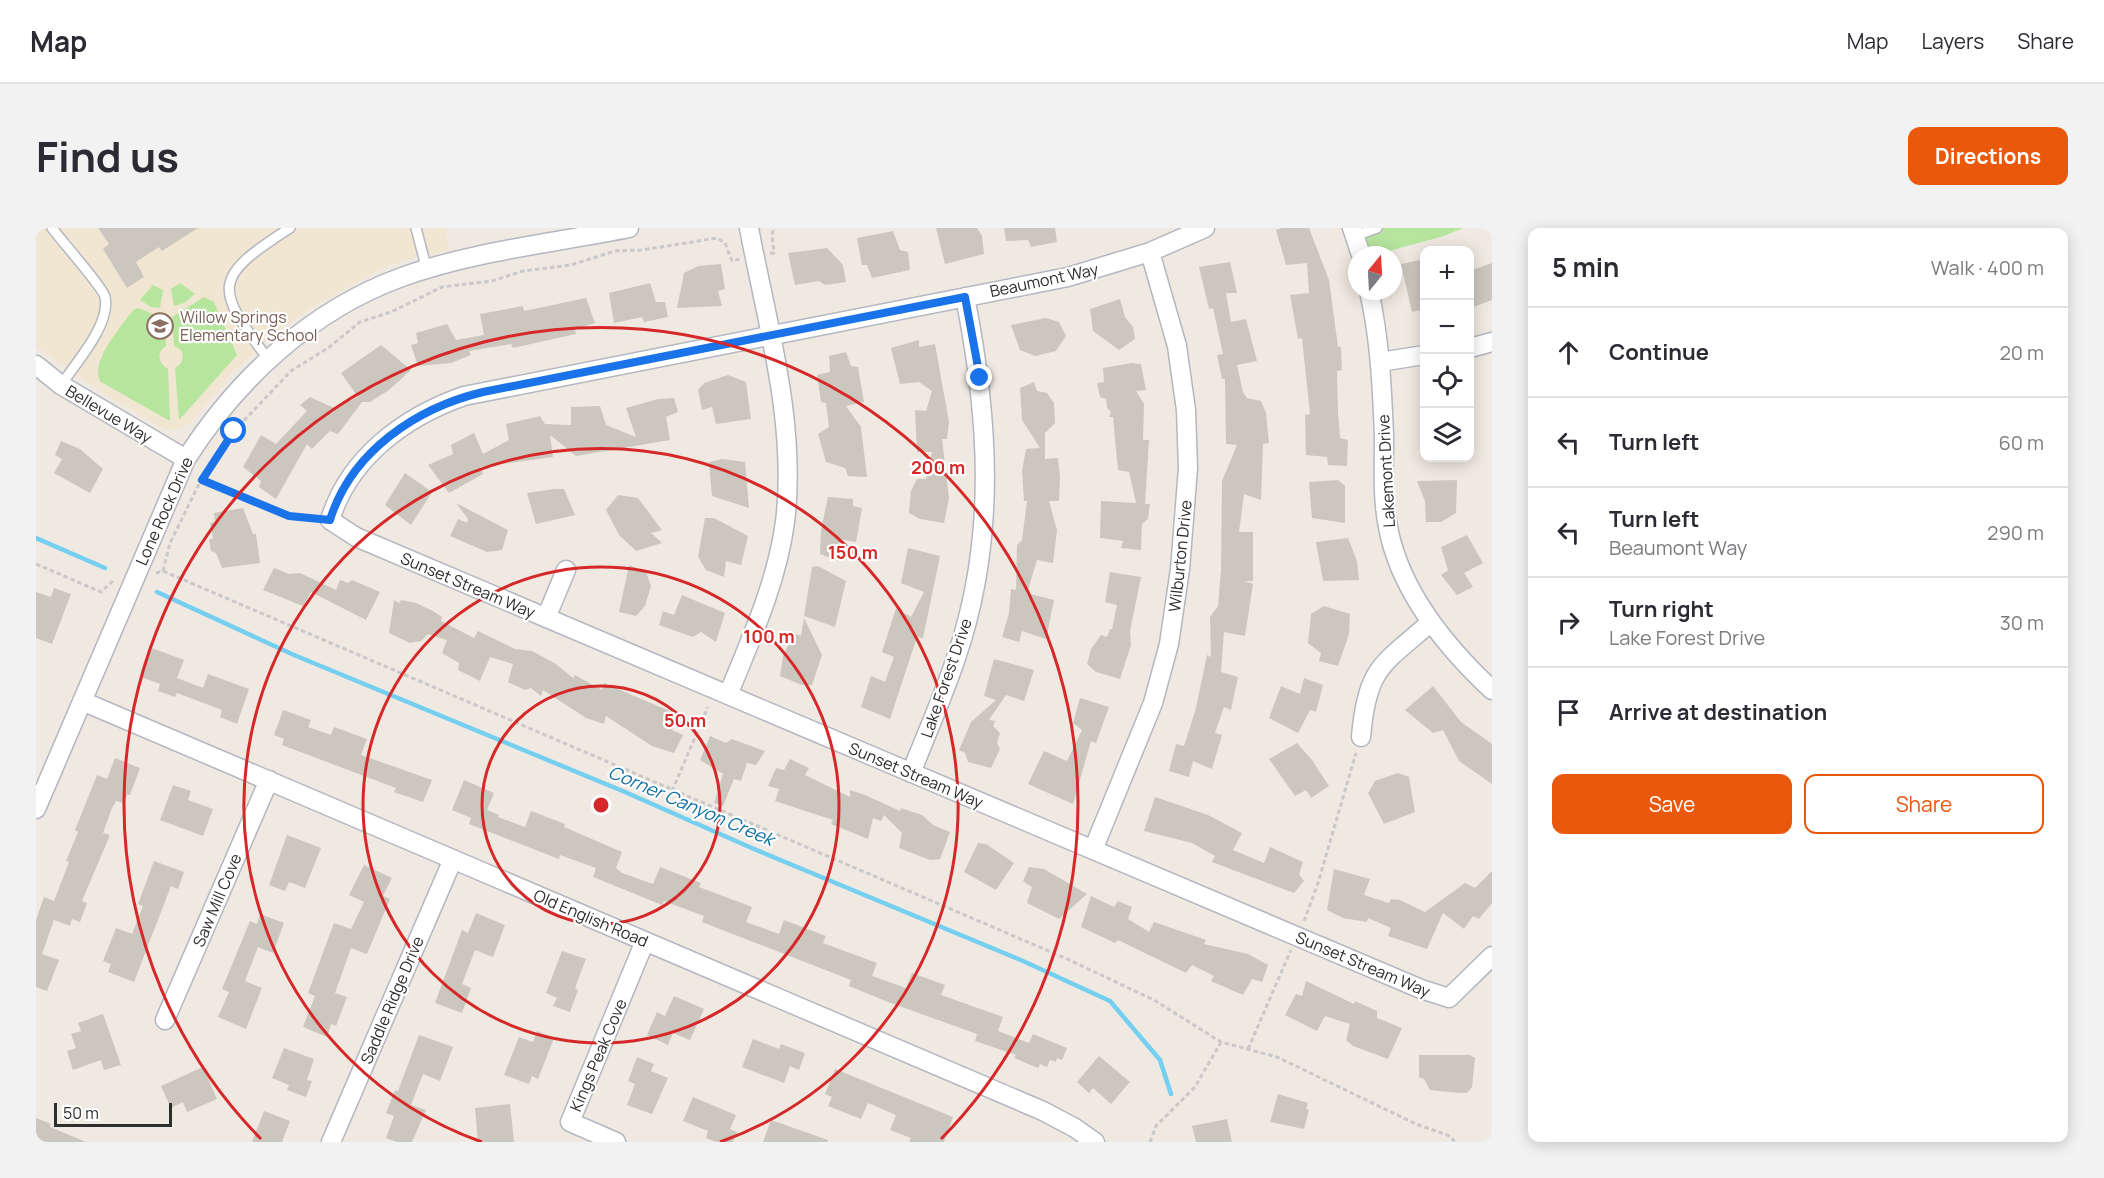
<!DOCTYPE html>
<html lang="en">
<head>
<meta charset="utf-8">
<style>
	:root { --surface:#fff; --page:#f2f2f3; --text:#2b2b33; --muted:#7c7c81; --line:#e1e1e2; --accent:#ea580c }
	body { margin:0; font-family:Manrope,sans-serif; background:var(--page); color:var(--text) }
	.controls { position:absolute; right:18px; top:18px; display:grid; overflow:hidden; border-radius:12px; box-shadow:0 3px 15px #0003 }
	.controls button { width:54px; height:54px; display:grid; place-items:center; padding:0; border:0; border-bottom:2px solid var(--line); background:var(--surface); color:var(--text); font:30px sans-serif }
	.compass { position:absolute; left:1312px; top:18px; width:54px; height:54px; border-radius:50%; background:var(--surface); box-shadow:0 3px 15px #0003; rotate:18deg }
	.scale { position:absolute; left:18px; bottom:15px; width:118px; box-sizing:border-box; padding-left:6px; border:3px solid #2e2e2e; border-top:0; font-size:16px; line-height:21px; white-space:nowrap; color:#2e2e2e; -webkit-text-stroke:4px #fff; paint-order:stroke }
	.stop { position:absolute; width:18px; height:18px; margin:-14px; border:4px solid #1a73e8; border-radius:50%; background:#fff }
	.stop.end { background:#1a73e8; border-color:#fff; box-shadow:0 2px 6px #0008 }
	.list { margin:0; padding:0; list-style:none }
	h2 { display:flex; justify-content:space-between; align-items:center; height:78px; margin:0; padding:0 24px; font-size:26px }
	h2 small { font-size:20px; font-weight:400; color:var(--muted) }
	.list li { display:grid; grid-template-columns:39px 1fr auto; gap:18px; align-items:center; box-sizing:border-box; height:90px; padding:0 24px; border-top:2px solid var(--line) }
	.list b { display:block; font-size:22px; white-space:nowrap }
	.list p { margin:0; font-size:20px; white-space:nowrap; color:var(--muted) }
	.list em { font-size:20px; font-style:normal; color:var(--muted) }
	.actions { display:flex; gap:12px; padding:18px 24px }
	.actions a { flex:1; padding:14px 0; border:2px solid var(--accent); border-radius:12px; text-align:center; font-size:21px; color:var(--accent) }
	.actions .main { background:var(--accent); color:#fff }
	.icon { flex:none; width:33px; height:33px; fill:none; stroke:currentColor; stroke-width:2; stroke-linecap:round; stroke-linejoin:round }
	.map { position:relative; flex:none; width:1456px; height:914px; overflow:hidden; border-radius:12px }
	header { display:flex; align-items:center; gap:36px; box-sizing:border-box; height:84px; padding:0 30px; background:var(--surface); border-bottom:2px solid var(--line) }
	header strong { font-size:28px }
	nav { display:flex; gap:33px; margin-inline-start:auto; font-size:21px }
	.intro { display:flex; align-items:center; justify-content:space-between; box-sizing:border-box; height:144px; padding:0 36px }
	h1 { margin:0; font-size:42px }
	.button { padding:15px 27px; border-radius:12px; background:var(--accent); color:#fff; font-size:21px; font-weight:700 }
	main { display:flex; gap:36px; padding:0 36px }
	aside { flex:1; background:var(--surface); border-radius:12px; box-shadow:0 3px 15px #0003 }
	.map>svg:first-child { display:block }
</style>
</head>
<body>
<header>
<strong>Map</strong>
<nav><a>Map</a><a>Layers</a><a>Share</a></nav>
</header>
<div class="intro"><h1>Find us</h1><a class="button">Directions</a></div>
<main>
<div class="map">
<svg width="1456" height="914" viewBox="0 0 1456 914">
	<rect width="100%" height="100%" fill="#efe9e1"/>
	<!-- education -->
	<path fill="#f0e6d1" d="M0 0H409L413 22 370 32 346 41 279 77 238 106 195 146 153 196 137 202 125 199 65 164 0 118Z"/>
	<!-- green -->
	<path fill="#b6e59e" d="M1327 0H1427L1408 8 1338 27H1335Z
		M144 55 159 66 148 75 138 78 135 61Z
		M117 57 127 62 124 80 115 79 104 72Z
		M168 69 178 74 201 127 143 192 139 140C149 135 150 122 138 118L136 89Z
		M102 80 129 91 130 118C120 124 122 136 132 141L134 193 65 154C52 135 86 98 97 82Z"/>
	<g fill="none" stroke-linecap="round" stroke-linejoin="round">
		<!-- stream -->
		<path stroke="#75cff0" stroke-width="4.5" d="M0 310 69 340
			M121 364 258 427 589 564 718 621 987 733 1074 773 1124 832 1135 866"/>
	</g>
	<!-- building -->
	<path fill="#cbc7bf" d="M62 0H162L126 23 123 19 100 34 108 49 91 60 67 21 73 16Z
		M900 0H941L946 8 948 26 909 36Z
		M968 0H1019L1021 14 995 19 992 12 970 13Z
		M1246 0H1273L1293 52 1302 119H1305L1306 142 1301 143 1302 183 1304 210 1312 212 1311 238 1292 237 1291 229 1270 227 1269 187 1274 186 1266 110 1262 111 1254 67 1273 65 1271 35 1250 37 1240 2Z
		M857 3 864 22 872 24 874 42 836 50 831 37H826L821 10Z
		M791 20 807 37 810 54 789 57 783 53 759 57 752 25Z
		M1389 31V81L1376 84 1365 36Z
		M1194 34 1201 65H1190L1195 94 1210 91 1221 133 1201 137 1207 164 1211 170 1225 173 1230 185 1233 215 1227 216 1225 272 1208 266 1203 304H1217V353H1209L1217 356 1209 408 1188 404 1185 444 1202 449 1195 482 1188 479 1179 505 1186 507 1176 541 1157 533 1153 549 1133 543 1140 516 1148 518 1160 480 1171 427 1175 429 1174 389 1182 378 1185 343 1186 253 1201 217 1190 216 1189 151H1186L1181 127 1187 126 1177 80 1173 81 1163 39Z
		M1456 35V72L1437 79 1434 69V43Z
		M685 36 689 61 682 63 686 78 641 80 648 45 662 38Z
		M614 55 620 74H629L632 89 608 94 606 89 578 95 573 65Z
		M550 70 559 95 539 101 540 106 477 120 475 116 433 123 435 127 415 135 382 138 375 117 382 115 380 105 411 96 420 112 448 107 444 86 487 78 488 83Z
		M1084 71 1089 89 1097 99 1099 111 1083 122 1057 103 1054 81Z
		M1010 90 1023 94 1030 108 1020 123 999 128 984 122 975 97Z
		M883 112V119L899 116 913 194 911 211H906L913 270 908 295 884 291 873 285 875 263 881 251H890L896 224H881L879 182 890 183 896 163 883 154 864 156 855 120Z
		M345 117 375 142 353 162 334 174H326L302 206 294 203 276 221 271 216 240 271 223 259 225 253 207 239 225 207 240 216 271 183 264 177 274 169 298 180 322 169 305 145Z
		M810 124 815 138 822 139 828 174 810 178 825 199 831 249 812 248 809 240 790 234 782 206 793 199 790 175 785 174 781 147 794 144 793 128Z
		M1096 135 1105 136 1110 162 1100 163 1108 176 1107 212H1113L1109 276H1114L1112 291 1106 296 1105 322 1085 320 1087 313 1064 310 1065 273 1100 275 1093 244 1082 242 1077 189H1073L1075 184 1071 180 1070 171 1064 169 1061 155 1068 154 1067 140Z
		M692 147 710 154 715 191 680 196 676 179 666 182 662 162 668 155Z
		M998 154 1001 163 1011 165 1018 175 1019 195 1009 205V231L1022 230 1024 249 1023 273H1013L1021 302 1017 335 1001 332 991 365 1018 372 1010 411 986 403 983 414 966 409 973 385 975 361 980 362 981 317 986 312 991 273H988L986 243 990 221 1004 220 986 192 984 160Z
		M638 170 642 184 630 189 634 212 540 228 514 207 517 229 444 239 447 246 413 265 392 237 417 226 415 217 438 205 447 226 473 212 470 196 504 188 509 196 535 197V179L564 178 570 197 600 209 590 180 622 171Z
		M25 213 44 221 67 241 54 265 18 245 26 231 19 227Z
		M686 231 709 234 713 280 676 268 673 234Z
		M369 245 396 264 375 297 349 277Z
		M1302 252 1309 258V295L1276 290 1273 254Z
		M1421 252 1420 285 1405 294H1390L1389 273 1381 253Z
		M518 261H528L539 287 500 296 491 265Z
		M582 267 602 270 626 302 615 305 626 315 600 323 583 307 570 282Z
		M792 269 817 271V278L826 280 820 314 804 311 802 333 784 326 785 302Z
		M420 275 472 302 466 322 451 324 414 308 422 291 431 295 432 291Z
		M207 280 217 306H220L224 335 186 340 180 325 175 323 173 312 177 310 174 295 179 294 178 285Z
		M669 290H678L712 308 705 337 690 333 688 349 670 342 662 329Z
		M1431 307 1447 335 1428 345 1437 359 1421 367 1405 347 1412 342 1405 319Z
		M1312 310 1321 333 1323 352 1287 353 1280 314Z
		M872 320 904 328 887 410 881 409 854 491 825 479 835 448 849 454 858 429 846 424 860 380 875 389 888 364 865 355Z
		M593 337 610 344 615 358 609 378 600 388 583 384Z
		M782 338 810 353 799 399 768 388 776 339Z
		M238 340 253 346 264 345 300 362 304 352 312 355 316 352 344 364 330 392 275 364 267 378 227 362Z
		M1074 344 1105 349 1094 403 1095 417 1084 451 1060 444 1051 436 1055 421 1065 407 1071 409 1074 401H1076L1081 377 1069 374Z
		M18 360 35 366 16 416 0 410V364L15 369Z
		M646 367 689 385 680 414 665 404 657 409 623 397 627 383 638 387Z
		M358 372 363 375 365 372 380 375 397 383 406 389 405 393 438 410 442 403 479 421 496 423 520 436 537 450 539 447 566 462 568 455 636 484 643 487 636 502 647 507 638 525 616 518 570 488 568 496 550 490 507 462 505 468 495 460 489 462 472 454 477 436 454 429 444 453 422 442 423 435 406 425 411 412 392 406 385 413 374 415 353 405Z
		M1288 378 1314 386 1313 406 1302 438 1283 433 1285 425 1272 415 1275 386Z
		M768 390 786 427 776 457H766L744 448 747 428 758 405 765 408Z
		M116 420 148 432 141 450 167 460 172 446 213 461 201 496 184 489 186 482 141 465 139 469 122 463 124 456 105 449Z
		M958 431 998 442 988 473 970 467 953 492 959 493 957 498 964 505 961 515 964 521 955 540 932 534 929 525 923 522 935 494 960 472 948 468Z
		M1268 450 1287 457 1280 484 1274 482 1262 505 1233 490 1245 458 1264 466Z
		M1397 458 1425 494 1456 516V556L1423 533 1407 502 1397 505 1369 482Z
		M1044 470 1073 479 1060 515 1055 513 1037 576 992 556 1008 523 1031 533 1046 502 1037 495Z
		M247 482 275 492 272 499 295 507 298 499 331 511 325 527 396 552 387 574 358 564 360 560 246 517 248 511 238 507Z
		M674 508 690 515 696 511 729 523 720 537 711 535 705 553 698 551 687 578 678 575 687 546 664 532Z
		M1261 515 1276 532 1293 558 1275 570 1270 562 1259 568 1233 531Z
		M79 530 104 540 94 567H91L88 575 80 573 76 580 67 605 74 607 46 673 51 675 44 694 36 691 34 698 18 692 6 726 23 732 11 763 0 759V692L8 669 18 673 33 634 30 633 42 604 39 602 61 547 71 551Z
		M754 531 773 540 769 547 814 569V562L829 567 864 583 865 580 886 587 897 597 914 604 904 631 894 632 863 620 866 605 848 587 845 593 837 590 832 611 795 596 797 592 739 573 743 561 732 558 740 540 748 542Z
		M1362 545 1373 549 1379 584 1348 596 1332 565 1339 553Z
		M428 552 458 565 451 582 463 587 462 589 489 599 495 583 529 596 528 599 586 624 580 640 586 645 617 656 624 639 665 655 663 659 716 679 710 694 743 706 748 692 790 708 787 715 841 735 836 748 870 760 876 745 909 757 905 767 967 789 962 803 993 815 997 806 1031 820 1026 832 1021 830 1020 834 1014 832 1011 839 1004 836 1002 840 978 830 980 827 939 813 941 806 852 774 813 758 815 752 666 694 668 688 628 673 626 677 557 649 560 640 524 627 523 631 433 596 435 590 416 582Z
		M137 557 155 563 152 572 177 581 167 608 124 592Z
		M1119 569 1172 587 1206 605 1197 622 1228 635 1234 619 1267 634 1263 646 1268 653 1258 665 1176 634 1179 628 1156 615 1108 603Z
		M251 607 285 620 269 660 253 654 249 663 233 657Z
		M942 615 950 616 978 635 960 662 928 644Z
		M118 633 148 644 142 661 135 658 98 754 72 744 75 736 67 733 80 700 96 706 107 678 102 676Z
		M328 637 356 650 347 668 354 671 331 726 315 720 299 765 311 769 300 798 295 796 291 809 267 799 279 768 272 765 298 695 315 701 328 674 313 667Z
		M993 639 1008 641 1051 666 1023 691 991 675 996 659 987 653Z
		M1298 641 1334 651 1328 667 1353 675 1355 671 1364 672 1389 684 1429 655 1439 660 1456 643V675L1443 691 1437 688 1428 701 1407 685 1391 721 1352 708 1355 700 1332 690 1331 694 1307 690 1291 682Z
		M1055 668 1078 679 1082 673 1096 679 1092 691 1113 704 1118 694 1170 712 1168 716 1212 726 1232 737 1226 754 1216 751 1207 767 1175 753 1178 748 1156 737 1150 745 1082 712 1079 715 1045 699Z
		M440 685 469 697 457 729 439 722 426 756 435 760 426 785 399 775 426 702 432 705Z
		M224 686 248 695 237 725 222 719 209 753 226 760 210 801 182 789 193 764 186 761 214 693 221 696Z
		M526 723 550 731 539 760 542 762 534 784 517 778 521 770 510 765Z
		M1270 753 1318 776 1319 773 1341 783V790L1366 800 1352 831 1317 818 1310 812 1314 796 1289 788 1281 803 1249 787 1260 766 1266 768Z
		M638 768 668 781 654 812 637 805 632 817 611 807 621 784 629 788Z
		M67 786 85 837 68 842 65 832 37 842 31 823 40 820 35 806 45 803 42 795Z
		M501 803 518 810 502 851 496 848 493 856 468 847 483 809 497 814Z
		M383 807 417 819 404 853 387 846 375 877 390 882 376 914H361L350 910 358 888 350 885 359 862 362 863Z
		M717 811 743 821 745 816 769 825 763 842 754 838 748 855 706 839Z
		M248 820 278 831 271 852 276 853 270 869 251 862 253 857 236 850Z
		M1383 827H1434L1439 830 1436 859 1431 865H1423L1394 862 1388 851 1383 849Z
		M1063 828 1094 854 1075 876 1057 860 1053 865 1041 854Z
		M601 829 618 836 615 843 632 850 616 886 591 877 599 856 592 853Z
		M167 839 181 871 151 884 147 874 135 880 125 858Z
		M799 841 917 889 908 914H873L875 910 854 902 860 887 832 875 825 891 792 878 796 869 789 866Z
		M1242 866 1272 875 1270 881 1273 882 1268 901 1234 894Z
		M657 869 700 887 694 901 701 904 697 914H680L670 910 672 903 647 893Z
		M474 876 478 914H442L439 880Z
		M228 883 254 893 246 914H216Z
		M0 890 15 896 14 899 50 914H0Z
		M1191 891 1196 914H1160L1156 898Z
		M735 892 792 912V914H727Z"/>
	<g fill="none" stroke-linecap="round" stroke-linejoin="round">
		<!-- service casing -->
		<g stroke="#b4b7c1" stroke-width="12">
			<path id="service" d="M16 0C24 11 68 61 69 69 75 96 40 135 25 157
				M380 0 391 42
				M1319 8 1341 0
				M232 131C178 59 176 50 254 0"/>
		</g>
		<!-- minor casing -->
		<g stroke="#b4b7c1" stroke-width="21">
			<path id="minor" d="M1169 0 1114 24 1032 49 428 168C368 189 313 230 294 292L320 309 1385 761 1413 770 1456 728
				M1316 0 1325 27
				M1333 63C1344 111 1346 160 1348 208 1348 238 1346 270 1352 299 1364 364 1410 419 1456 462
				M1434 120 1456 114
				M1344 134 1388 127
				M0 137 25 157 150 231
				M510 390 530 342
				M692 467C715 411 741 354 749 294 761 195 731 96 713 0
				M46 473 1007 883 1039 900 1059 914
				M1325 509C1331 439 1346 437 1395 394
				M875 545C890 507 907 469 920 430 961 311 953 190 929 69
				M0 581 150 231C201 151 275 82 366 49 438 23 518 15 593 0
				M1057 622 1117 475 1133 416 1144 341 1152 240 1150 182 1141 118 1114 24
				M129 792 233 552
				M295 914 417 631
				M580 914 534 894 609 713"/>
		</g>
		<!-- path -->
		<path stroke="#c9c9c9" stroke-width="3" stroke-dasharray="4.5 3" stroke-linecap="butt" d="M734 25H738L736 7 738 0
			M166 252 253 288 278 290
			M0 336 65 364 78 352
			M127 343 134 315 164 254 198 203 255 143 292 120 324 94 355 84 406 59 456 53 487 43 535 37 579 23 606 22 681 10 689 15 696 33 704 31
			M120 345 127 343 1029 730 1118 772 1185 814 1241 829 1380 896 1414 908 1419 914
			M636 563 672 479
			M1268 693 1282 655 1320 525
			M1212 821 1255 722
			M1114 914 1120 898 1159 859 1185 814"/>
		<!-- service -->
		<use href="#service" stroke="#fff" stroke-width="9"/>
		<!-- minor -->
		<use href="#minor" stroke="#fff" stroke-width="18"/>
	</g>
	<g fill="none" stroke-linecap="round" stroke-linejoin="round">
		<!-- route -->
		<path stroke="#1a73e8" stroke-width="8" d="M198 203 166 252 253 288 294 292C315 224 380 180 447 164L929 69 944 150"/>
	</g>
	<!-- distance rings -->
	<g fill="none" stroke="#d62828" stroke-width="3">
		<circle cx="565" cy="577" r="119"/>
		<circle cx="565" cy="577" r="238"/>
		<path d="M446 914A357 357 0 1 1 684 914"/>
		<path d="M225 911A477 477 0 1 1 905 911"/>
	</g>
	<!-- icons -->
	<defs>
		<g id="school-ring" transform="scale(1.35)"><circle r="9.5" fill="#fff" stroke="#8d6e63" stroke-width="1.5"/><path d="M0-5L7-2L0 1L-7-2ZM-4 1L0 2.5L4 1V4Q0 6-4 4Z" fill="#8d6e63"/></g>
	</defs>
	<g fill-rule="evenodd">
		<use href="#school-ring" x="124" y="98"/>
	</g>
	<g text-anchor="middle" stroke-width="4.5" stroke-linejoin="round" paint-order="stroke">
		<!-- street labels -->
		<g font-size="16" fill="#2e2e2e" stroke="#fff">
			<text transform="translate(1008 52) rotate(-12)" y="6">Beaumont Way</text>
			<text transform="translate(73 186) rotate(31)" y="6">Bellevue Way</text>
			<text transform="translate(1350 243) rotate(-93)" y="6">Lakemont Drive</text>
			<text transform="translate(128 283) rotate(-66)" y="6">Lone Rock Drive</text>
			<text transform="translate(1144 328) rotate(-84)" y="6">Wilburton Drive</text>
			<text transform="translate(432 357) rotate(23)" y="6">Sunset Stream Way</text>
			<text transform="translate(910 450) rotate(-71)" y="6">Lake Forest Drive</text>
			<text transform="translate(880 547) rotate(23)" y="6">Sunset Stream Way</text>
			<text transform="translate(181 672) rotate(-67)" y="6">Saw Mill Cove</text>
			<text transform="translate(555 690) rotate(23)" y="6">Old English Road</text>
			<text transform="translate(1327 736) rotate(23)" y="6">Sunset Stream Way</text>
			<text transform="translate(356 772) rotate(-67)" y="6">Saddle Ridge Drive</text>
			<text transform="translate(562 827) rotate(-67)" y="6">Kings Peak Cove</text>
		</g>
		<!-- education labels -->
		<g font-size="16" fill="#785e54" stroke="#fff" text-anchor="start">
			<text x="144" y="95">Willow Springs<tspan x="144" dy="18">Elementary School</tspan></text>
		</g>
		<!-- water labels -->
		<g font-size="18" font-style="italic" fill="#0d6fa3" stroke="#fff">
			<text transform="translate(655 578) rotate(23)" y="6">Corner Canyon Creek</text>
		</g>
	</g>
	<circle cx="565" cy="577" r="9" fill="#d62828" stroke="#fff" stroke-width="3"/>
	<g font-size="18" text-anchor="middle" font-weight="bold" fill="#d62828" stroke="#fff" stroke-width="4.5" stroke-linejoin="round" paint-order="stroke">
		<text x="902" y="246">200 m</text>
		<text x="817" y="331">150 m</text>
		<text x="733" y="415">100 m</text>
		<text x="649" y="499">50 m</text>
	</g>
</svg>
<div class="controls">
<button>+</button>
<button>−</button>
<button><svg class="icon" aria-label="locate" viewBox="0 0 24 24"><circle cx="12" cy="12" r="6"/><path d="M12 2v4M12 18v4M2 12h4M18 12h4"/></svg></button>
<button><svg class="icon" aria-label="layers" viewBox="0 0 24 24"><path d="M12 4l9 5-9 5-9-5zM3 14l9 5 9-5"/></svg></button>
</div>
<svg class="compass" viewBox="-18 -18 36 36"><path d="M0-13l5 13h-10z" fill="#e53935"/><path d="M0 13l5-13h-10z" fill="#7c7c81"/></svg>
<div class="scale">50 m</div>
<div class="stop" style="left:198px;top:203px"></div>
<div class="stop end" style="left:944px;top:150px"></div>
</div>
<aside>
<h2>5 min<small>Walk · 400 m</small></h2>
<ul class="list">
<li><svg class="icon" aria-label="ahead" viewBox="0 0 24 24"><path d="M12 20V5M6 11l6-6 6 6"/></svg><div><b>Continue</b></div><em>20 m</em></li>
<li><svg class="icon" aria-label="left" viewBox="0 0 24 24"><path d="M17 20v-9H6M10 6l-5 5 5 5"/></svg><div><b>Turn left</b></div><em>60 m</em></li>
<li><svg class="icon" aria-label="left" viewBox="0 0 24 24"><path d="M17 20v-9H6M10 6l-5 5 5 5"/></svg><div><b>Turn left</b><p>Beaumont Way</p></div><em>290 m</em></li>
<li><svg class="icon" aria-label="right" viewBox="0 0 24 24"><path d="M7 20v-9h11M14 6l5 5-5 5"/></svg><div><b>Turn right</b><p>Lake Forest Drive</p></div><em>30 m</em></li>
<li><svg class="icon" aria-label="arrive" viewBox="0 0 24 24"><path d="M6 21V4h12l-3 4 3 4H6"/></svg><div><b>Arrive at destination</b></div></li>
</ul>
<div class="actions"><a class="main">Save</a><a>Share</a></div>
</aside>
</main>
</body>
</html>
